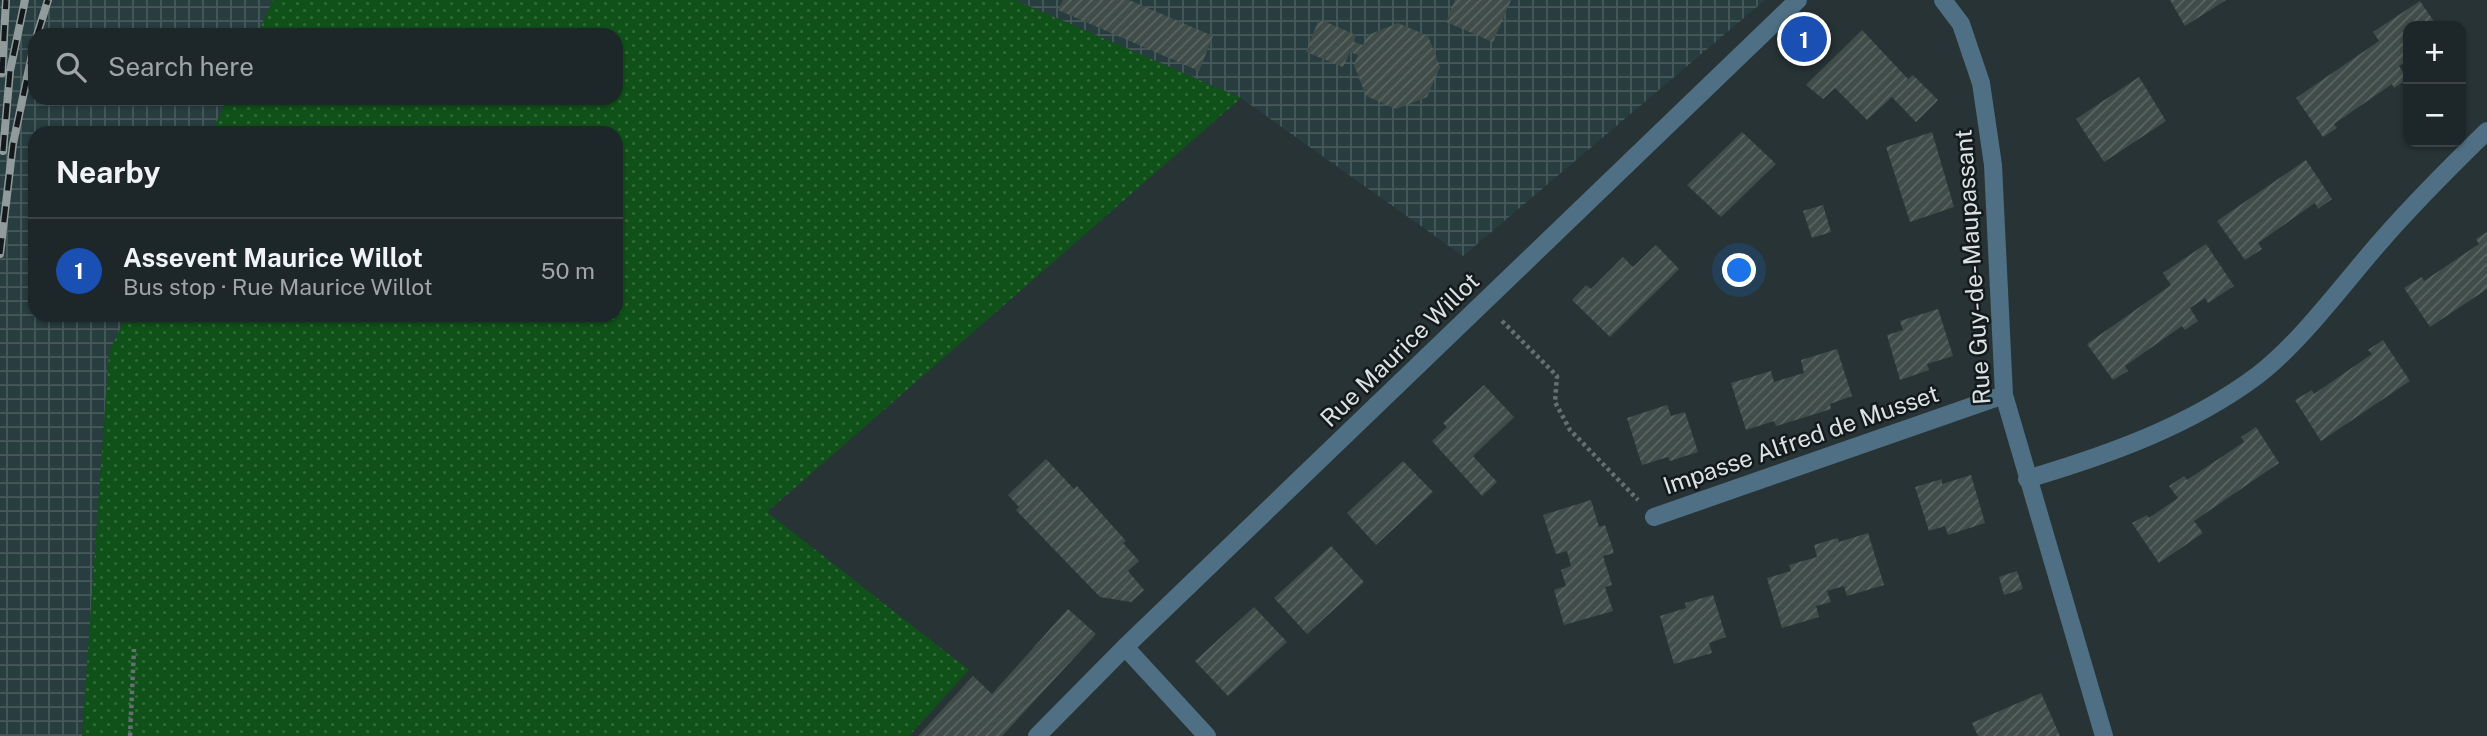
<!DOCTYPE html>
<html lang="en">
<head>
<meta charset="utf-8">
<style>
	:root { --surface:#1d2628; --page:#2a3234; --text:#f1f3f6; --muted:#a0a5a8; --line:#3b4345; --accent:#fe9b58 }
	body { margin:0; font-family:"Public Sans",sans-serif; background:var(--page); color:var(--text) }
	.controls { position:absolute; right:21px; top:21px; display:grid; overflow:hidden; border-radius:14px; box-shadow:0 2px 5px #0004 }
	.controls button { width:63px; height:63px; display:grid; place-items:center; padding:0; border:0; border-bottom:2px solid var(--line); background:var(--surface); color:var(--text); font:35px sans-serif }
	.you { position:absolute; left:1740px; top:271px; width:24px; height:24px; margin:-18px; border:5px solid #fff; border-radius:50%; background:#1a73e8; box-shadow:0 0 0 10px #1a73e833 }
	.badge { display:grid; place-items:center; width:46px; height:46px; border-radius:50%; background:var(--accent); color:#fff; font-size:23px; font-weight:700 }
	.pin { position:absolute; translate:-50% -50%; border:4px solid #fff; box-shadow:0 2px 7px #0006 }
	.list { margin:0; padding:0; list-style:none }
	h2 { display:flex; justify-content:space-between; align-items:center; height:91px; margin:0; padding:0 28px; font-size:30px }
	h2 small { font-size:23px; font-weight:400; color:var(--muted) }
	.list li { display:grid; grid-template-columns:46px 1fr auto; gap:21px; align-items:center; box-sizing:border-box; height:105px; padding:0 28px; border-top:2px solid var(--line) }
	.list b { display:block; font-size:26px; white-space:nowrap }
	.list p { margin:0; font-size:23px; white-space:nowrap; color:var(--muted) }
	.list em { font-size:23px; font-style:normal; color:var(--muted) }
	.icon { flex:none; width:38px; height:38px; fill:none; stroke:currentColor; stroke-width:2; stroke-linecap:round; stroke-linejoin:round }
	.map { position:relative; flex:none; width:2487px; height:736px; overflow:hidden }
	.search { position:absolute; background:var(--surface); box-shadow:0 2px 5px #0004; left:28px; top:28px; width:595px; height:77px; display:flex; align-items:center; gap:18px; box-sizing:border-box; padding:0 24px; border-radius:21px; color:var(--muted); font-size:26px }
	.panel { position:absolute; background:var(--surface); box-shadow:0 2px 5px #0004; left:28px; top:126px; width:595px; height:196px; border-radius:21px }
	.map>svg:first-child { display:block }
</style>
</head>
<body>
<div class="map">
<svg width="2487" height="736" viewBox="0 0 2487 736">
	<defs>
		<pattern id="industrial-grid" width="8" height="8" patternUnits="userSpaceOnUse" patternTransform="scale(1.75)"><rect width="8" height="8" fill="#283d40"/><path d="M0 4h8M4 0v8" fill="none" stroke="#47595b"/></pattern>
		<pattern id="grass-dots" width="8" height="8" patternUnits="userSpaceOnUse" patternTransform="scale(1.75)"><rect width="8" height="8" fill="#105119"/><path d="M2 2h.1M6 6h.1" fill="none" stroke="#326a3a" stroke-width="1.8" stroke-linecap="round"/></pattern>
		<pattern id="building-hatch" width="6" height="6" patternUnits="userSpaceOnUse" patternTransform="scale(1.75)"><rect width="6" height="6" fill="#404c49"/><path d="M-1 1l2-2M0 6l6-6M5 7l2-2" fill="none" stroke="#5b6663"/></pattern>
	</defs>
	<rect width="100%" height="100%" fill="#273335"/>
	<!-- industrial -->
	<path fill="url(#industrial-grid)" d="M0 0H273L257 35H35V98H228L211 133H35V315H127L109 352 82 736H0Z
		M1015 0H1765L1463 256 1241 98Z"/>
	<!-- grass -->
	<path fill="url(#grass-dots)" d="M273 0H1015L1241 98 767 512 969 670 909 736H82L109 352 127 315H616V133H211L228 98H616V35H257Z"/>
	<!-- building -->
	<path fill="url(#building-hatch)" d="M1063 0H1129L1213 36 1199 71 1058 10Z
		M1455 0H1511L1493 42 1446 22Z
		M2170 0H2226L2185 26Z
		M2420 1 2437 26H2408V60L2399 66 2408 79 2394 88 2392 84 2334 124 2337 128 2323 137 2296 98 2379 41 2373 32Z
		M1319 19 1356 35 1354 42 1363 45 1368 35 1398 23 1428 36 1440 67 1427 97 1396 109 1366 96 1354 65 1358 55 1350 52 1343 67 1306 52Z
		M1862 30 1908 79 1913 75 1938 100 1916 122 1892 97 1867 120 1835 88 1823 99 1806 85Z
		M2139 77 2166 121 2104 162 2076 119Z
		M1742 132 1776 164 1721 217 1687 185Z
		M1932 132 1954 207 1910 222 1886 147Z
		M2306 160 2332 199 2318 209 2315 203 2258 243 2262 249 2245 260 2217 221Z
		M1823 205 1831 232 1812 238 1803 211Z
		M2487 232V289L2430 327 2404 288 2422 277 2424 281 2479 244 2476 239Z
		M2206 244 2234 286 2208 303 2205 298 2190 308 2198 321 2185 330 2182 326 2125 366 2128 371 2113 380 2087 344 2171 285 2163 273Z
		M1656 245 1679 269 1610 337 1572 300 1586 285 1591 289 1623 257 1633 267Z
		M1938 309 1953 356 1927 364 1929 370 1900 380 1887 335 1903 330 1900 321Z
		M2383 340 2410 381 2321 441 2295 400 2312 390 2314 394 2372 354 2368 350Z
		M1837 349 1852 396 1830 404 1831 409 1776 426 1774 421 1746 430 1731 383 1771 371 1774 382 1804 373 1801 360Z
		M1484 385 1514 417 1473 456 1497 482 1482 496 1432 441 1447 427 1443 423Z
		M1667 405 1671 416 1685 412 1698 452 1670 461 1668 457 1642 465 1627 418Z
		M2256 427 2279 463 2194 521 2203 533 2159 563 2132 523 2147 515 2149 518 2178 498 2169 486 2184 476 2187 480 2244 442 2241 437Z
		M1046 459 1074 489 1077 486 1126 541 1123 543 1139 561 1128 571 1144 590 1131 602 1100 597 1016 510 1019 507 1008 495Z
		M1403 461 1433 492 1376 545 1347 513Z
		M1971 475 1985 523 1948 535 1945 526 1929 531 1915 487 1942 479V484Z
		M1591 500 1599 527 1605 525 1614 553 1603 556 1612 585 1605 587 1613 611 1564 625 1554 590 1566 586 1561 570 1571 566 1567 551 1556 554 1543 515Z
		M1868 533 1884 585 1847 596 1844 586 1827 591 1831 602 1816 606 1819 617 1782 628 1767 578 1791 571 1789 565 1817 557 1814 545 1838 538 1839 542Z
		M1331 546 1364 582 1307 634 1274 598Z
		M2017 571 2023 589 2004 595 1999 577Z
		M1713 595 1726 637 1709 643 1712 653 1674 664 1660 616 1686 608 1685 603Z
		M1254 607 1287 642 1228 696 1195 661Z
		M1068 609 1096 634 1002 736H918L973 676 992 694Z
		M2041 693 2060 736H1978L1972 723Z"/>
	<g fill="none" stroke-linecap="round" stroke-linejoin="round">
		<!-- path -->
		<path stroke="#667072" stroke-width="4.5" stroke-dasharray="3.5 3.5" stroke-linecap="butt" d="M1502 321 1557 376 1555 402 1570 430 1638 500
			M130 736 134 649"/>
		<!-- minor -->
		<path stroke="#4f7084" stroke-width="18" d="M1943 0 1961 24 1981 83 1993 165 2004 395 2104 736
			M2027 479C2108 455 2190 426 2258 375 2301 342 2344 283 2380 242 2414 203 2450 167 2487 131
			M1654 517 2004 395
			M1125 647 1207 736
			M1037 736 1125 647 1798 0"/>
		<!-- rail casing -->
		<g stroke="#929b9c" stroke-width="8">
			<path id="rail" d="M37 35 48 0
				M2 73 6 0
				M3 151 10 71 25 0
				M0 254 13 144 35 40"/>
		</g>
		<!-- rail -->
		<use href="#rail" stroke="#141a1b" stroke-width="5" stroke-dasharray="16" stroke-linecap="butt"/>
	</g>
	<g text-anchor="middle" stroke-width="5" stroke-linejoin="round" paint-order="stroke">
		<!-- street labels -->
		<g font-size="24" fill="#dbe2e3" stroke="#141a1b">
			<text transform="translate(1973 267) rotate(-94)" y="8">Rue Guy-de-Maupassant</text>
			<text transform="translate(1400 350) rotate(-44)" y="8">Rue Maurice Willot</text>
			<text transform="translate(1801 440) rotate(-19)" y="8">Impasse Alfred de Musset</text>
		</g>
	</g>
</svg>
<div class="controls">
<button>+</button>
<button>−</button>
</div>
<div class="you"></div>
<div class="pin badge" style="left:1804px;top:39px;background:#1a4fb4">1</div>
<div class="search"><svg class="icon" aria-label="search" viewBox="0 0 24 24"><circle cx="10" cy="10" r="6"/><path d="M15 15l6 6"/></svg>Search here</div>
<section class="panel">
<h2>Nearby<small></small></h2>
<ul class="list">
<li><span class="badge" style="background:#1a4fb4">1</span><div><b>Assevent Maurice Willot</b><p>Bus stop · Rue Maurice Willot</p></div><em>50 m</em></li>
</ul>
</section>
</div>
</body>
</html>
